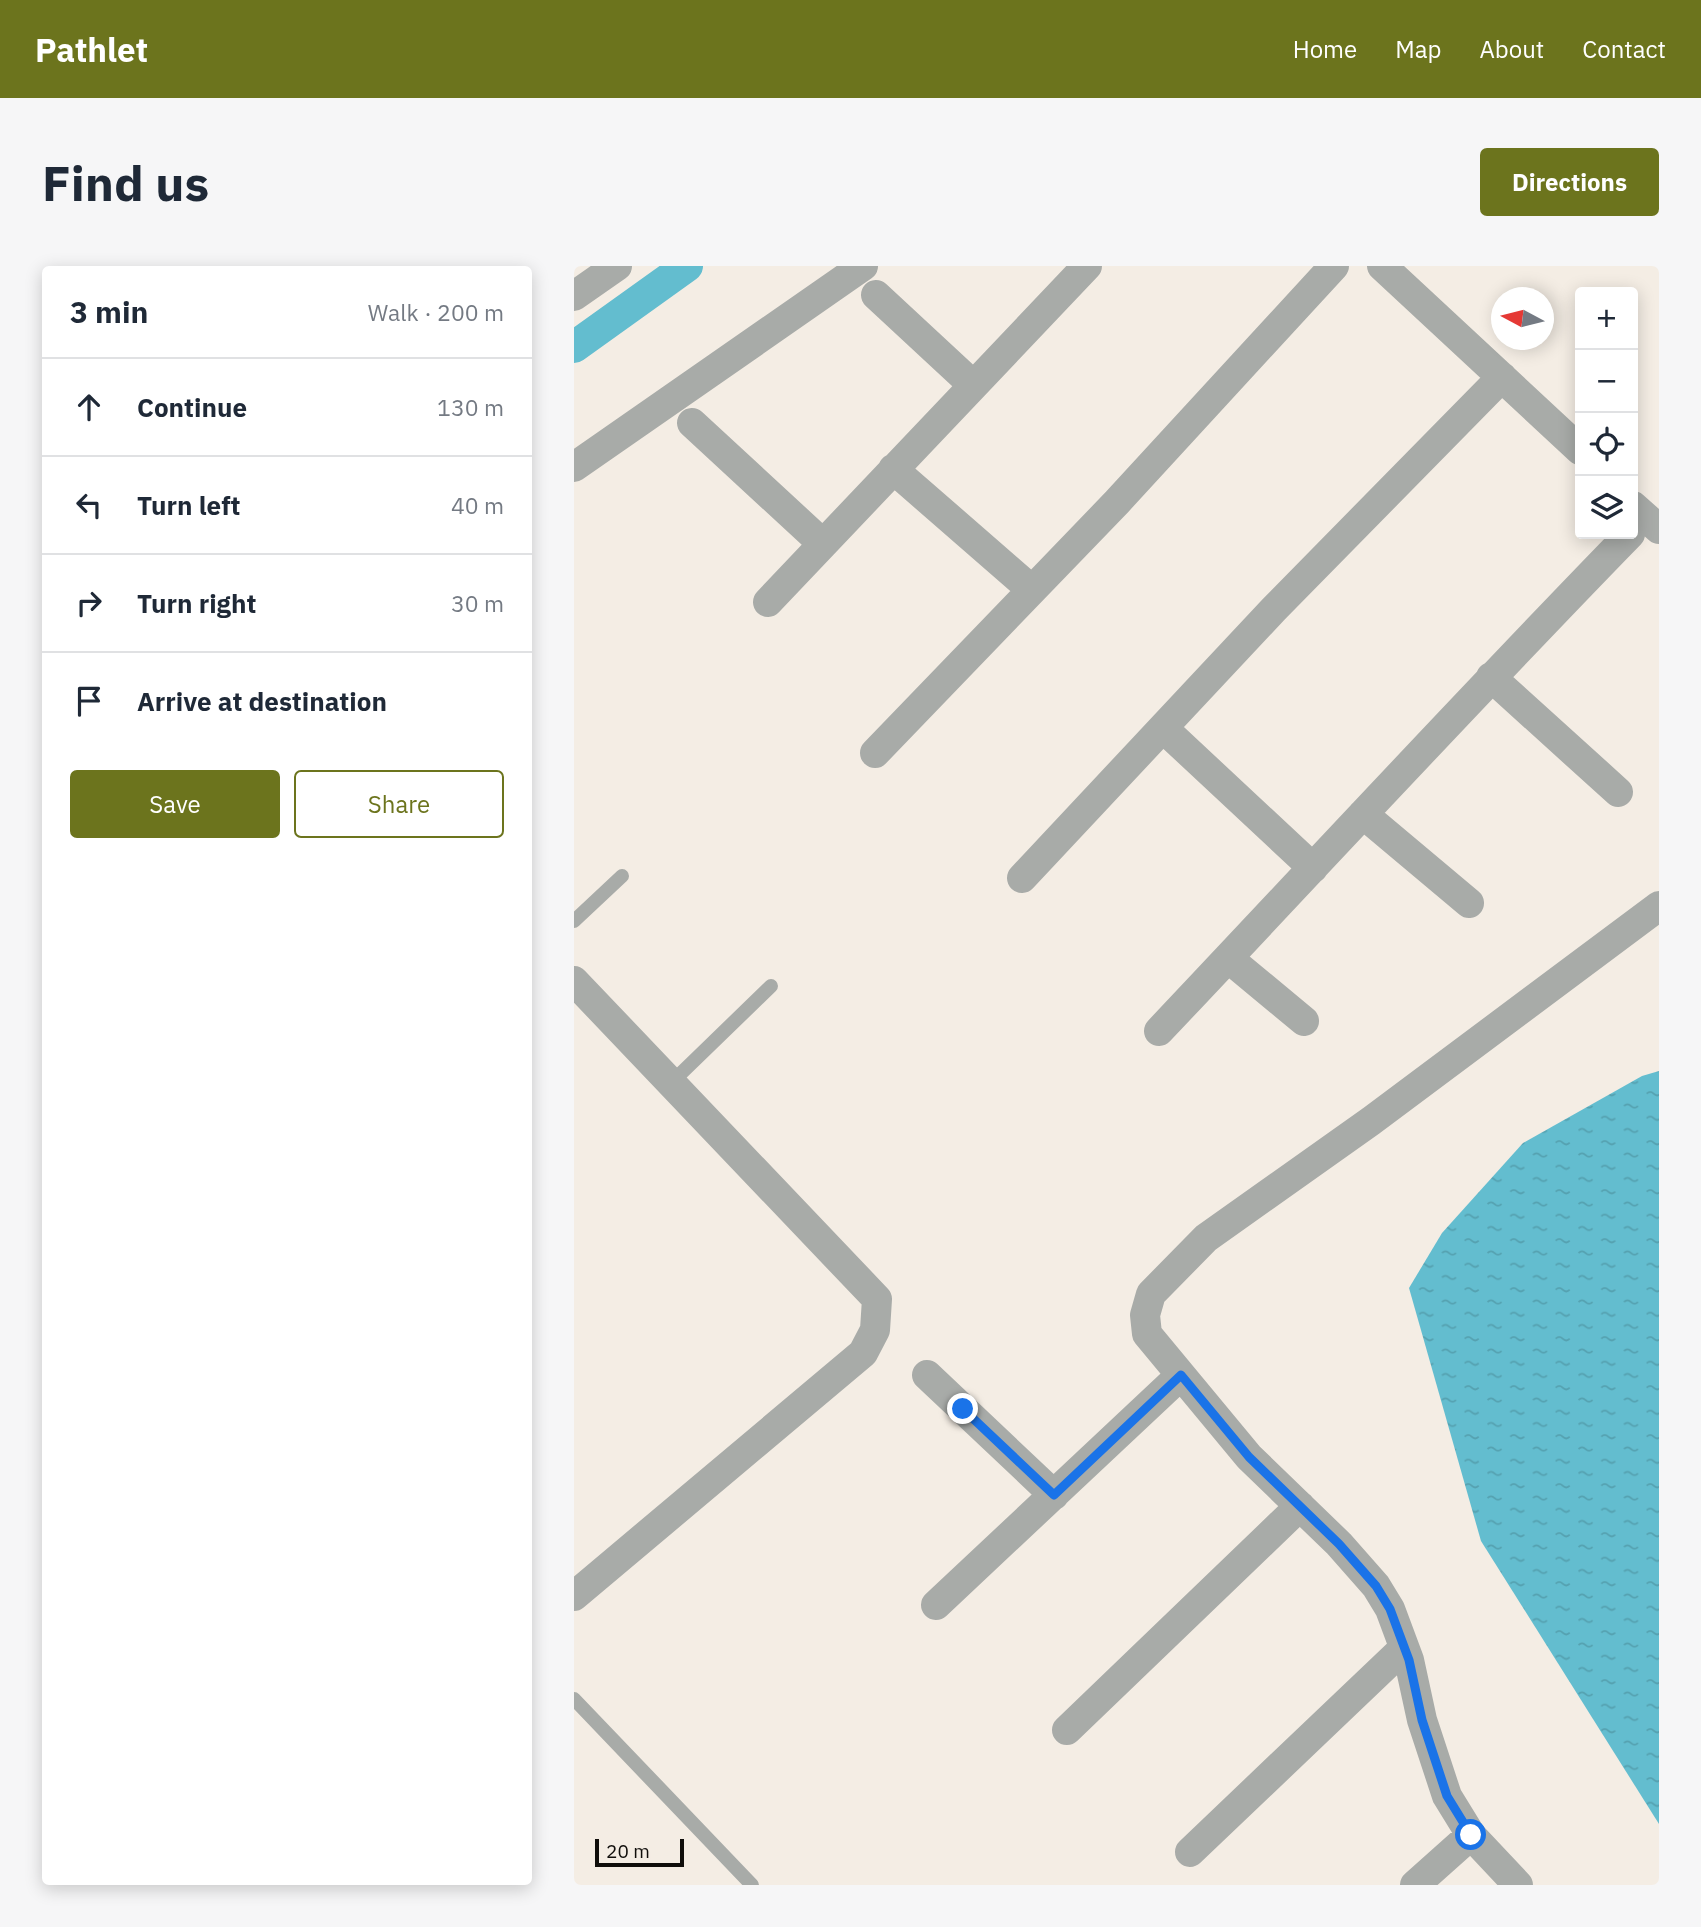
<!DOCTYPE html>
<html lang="en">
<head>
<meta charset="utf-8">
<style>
	:root { --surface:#fff; --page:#f6f6f7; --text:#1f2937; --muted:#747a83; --line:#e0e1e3; --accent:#6c741d }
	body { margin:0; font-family:"IBM Plex Sans",sans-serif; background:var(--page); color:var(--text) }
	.controls { position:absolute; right:21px; top:21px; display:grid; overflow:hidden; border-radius:7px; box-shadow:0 4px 18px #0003 }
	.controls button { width:63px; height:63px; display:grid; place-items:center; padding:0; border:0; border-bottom:2px solid var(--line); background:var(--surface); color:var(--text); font:35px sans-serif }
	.compass { position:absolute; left:917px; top:21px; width:63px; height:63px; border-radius:50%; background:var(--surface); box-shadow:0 4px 18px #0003; rotate:277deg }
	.scale { position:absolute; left:21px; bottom:18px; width:89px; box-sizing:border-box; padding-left:7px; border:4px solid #100e0b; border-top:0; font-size:19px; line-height:24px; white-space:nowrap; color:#100e0b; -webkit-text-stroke:5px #f4ede4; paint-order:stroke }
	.stop { position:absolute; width:21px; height:21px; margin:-16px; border:5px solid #1a73e8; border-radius:50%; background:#fff }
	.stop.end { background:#1a73e8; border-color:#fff; box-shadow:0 2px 7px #0008 }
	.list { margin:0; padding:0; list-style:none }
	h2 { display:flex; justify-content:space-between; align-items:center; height:91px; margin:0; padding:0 28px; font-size:30px }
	h2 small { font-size:23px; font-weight:400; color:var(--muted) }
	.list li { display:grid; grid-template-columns:46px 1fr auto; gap:21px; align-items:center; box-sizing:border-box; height:98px; padding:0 28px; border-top:2px solid var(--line) }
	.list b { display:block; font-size:26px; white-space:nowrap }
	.list em { font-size:23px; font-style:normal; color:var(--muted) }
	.actions { display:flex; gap:14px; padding:21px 28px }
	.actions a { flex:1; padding:16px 0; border:2px solid var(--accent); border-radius:7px; text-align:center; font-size:24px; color:var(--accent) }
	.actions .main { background:var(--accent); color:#fff }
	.icon { flex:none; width:38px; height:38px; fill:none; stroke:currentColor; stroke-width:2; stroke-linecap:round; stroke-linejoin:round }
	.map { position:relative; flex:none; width:1085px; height:1619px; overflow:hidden; border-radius:7px }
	header { display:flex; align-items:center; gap:42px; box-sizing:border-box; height:98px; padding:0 35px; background:var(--accent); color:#fff }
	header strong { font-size:33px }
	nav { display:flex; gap:38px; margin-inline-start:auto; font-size:24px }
	.intro { display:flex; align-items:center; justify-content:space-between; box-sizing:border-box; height:168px; padding:0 42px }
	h1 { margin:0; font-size:49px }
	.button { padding:18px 32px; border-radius:7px; background:var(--accent); color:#fff; font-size:24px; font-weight:700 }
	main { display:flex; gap:42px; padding:0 42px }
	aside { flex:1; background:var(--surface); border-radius:7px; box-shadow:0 4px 18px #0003 }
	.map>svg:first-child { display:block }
</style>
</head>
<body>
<header>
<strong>Pathlet</strong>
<nav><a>Home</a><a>Map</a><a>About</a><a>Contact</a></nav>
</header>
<div class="intro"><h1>Find us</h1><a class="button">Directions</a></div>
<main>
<aside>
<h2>3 min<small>Walk · 200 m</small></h2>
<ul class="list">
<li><svg class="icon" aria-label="ahead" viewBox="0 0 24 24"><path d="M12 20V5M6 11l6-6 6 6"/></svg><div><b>Continue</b></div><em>130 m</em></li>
<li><svg class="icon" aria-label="left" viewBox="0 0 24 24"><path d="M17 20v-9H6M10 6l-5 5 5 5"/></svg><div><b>Turn left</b></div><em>40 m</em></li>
<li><svg class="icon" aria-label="right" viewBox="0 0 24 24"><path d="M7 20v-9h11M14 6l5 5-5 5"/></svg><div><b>Turn right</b></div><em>30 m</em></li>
<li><svg class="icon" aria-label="arrive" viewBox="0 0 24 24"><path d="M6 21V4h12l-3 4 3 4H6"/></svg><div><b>Arrive at destination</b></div></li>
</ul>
<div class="actions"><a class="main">Save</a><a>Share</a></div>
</aside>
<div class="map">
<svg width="1085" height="1619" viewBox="0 0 1085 1619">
	<defs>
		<pattern id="water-ripples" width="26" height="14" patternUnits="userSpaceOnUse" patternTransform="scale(1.75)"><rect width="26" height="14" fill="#63bdcf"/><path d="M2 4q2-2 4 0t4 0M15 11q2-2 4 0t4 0" fill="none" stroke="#55a1b0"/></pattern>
	</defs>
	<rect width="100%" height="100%" fill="#f4ede4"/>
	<!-- water -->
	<path fill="url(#water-ripples)" d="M1085 805V1558L907 1275 835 1022 868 967 949 877 1068 810Z"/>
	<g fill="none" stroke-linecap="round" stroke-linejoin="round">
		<!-- canal -->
		<path stroke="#63bdcf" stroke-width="32" d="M0 81 113 0"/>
		<!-- lane -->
		<path stroke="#a8aba8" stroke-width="14" d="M0 655 48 610
			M97 817 197 720
			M0 1433 178 1619"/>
		<!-- street -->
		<path stroke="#a8aba8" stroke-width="30" d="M808 0 1006 184
			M302 29 399 119
			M0 30 43 0
			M118 157 249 278
			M0 201 289 0
			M319 203 458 324
			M1059 240 1085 263
			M194 336 513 0
			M917 411 1044 526
			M589 462 739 602
			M301 487 543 236 760 0
			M789 548 895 637
			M448 612 700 343 928 111
			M654 692 730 755
			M0 715 303 1033 301 1064 289 1087 0 1330
			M585 765C742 599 897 431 1056 268
			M353 1109 480 1229
			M362 1339 607 1109
			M493 1464 726 1240
			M616 1586 830 1382
			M841 1619 897 1569
			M944 1619 897 1569 873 1530 848 1454 835 1394 816 1343 802 1320 765 1278 675 1191 573 1068 571 1049 577 1028 632 972 797 855 1085 640"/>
	</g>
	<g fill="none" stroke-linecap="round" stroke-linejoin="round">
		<!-- route -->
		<path stroke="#1a73e8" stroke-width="9" d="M389 1143 480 1229 607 1109 675 1191 765 1278 802 1320 816 1343 835 1394 848 1454 873 1530 897 1569"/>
	</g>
</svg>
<div class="controls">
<button>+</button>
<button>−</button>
<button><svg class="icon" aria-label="locate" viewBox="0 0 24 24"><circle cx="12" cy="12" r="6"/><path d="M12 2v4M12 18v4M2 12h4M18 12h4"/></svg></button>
<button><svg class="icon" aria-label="layers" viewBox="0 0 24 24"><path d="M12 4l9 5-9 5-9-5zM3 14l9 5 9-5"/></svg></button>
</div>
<svg class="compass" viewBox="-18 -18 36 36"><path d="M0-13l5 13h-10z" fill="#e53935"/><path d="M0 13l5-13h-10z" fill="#747a83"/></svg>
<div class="scale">20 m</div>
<div class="stop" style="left:897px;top:1569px"></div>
<div class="stop end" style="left:389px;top:1143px"></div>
</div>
</main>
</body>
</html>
